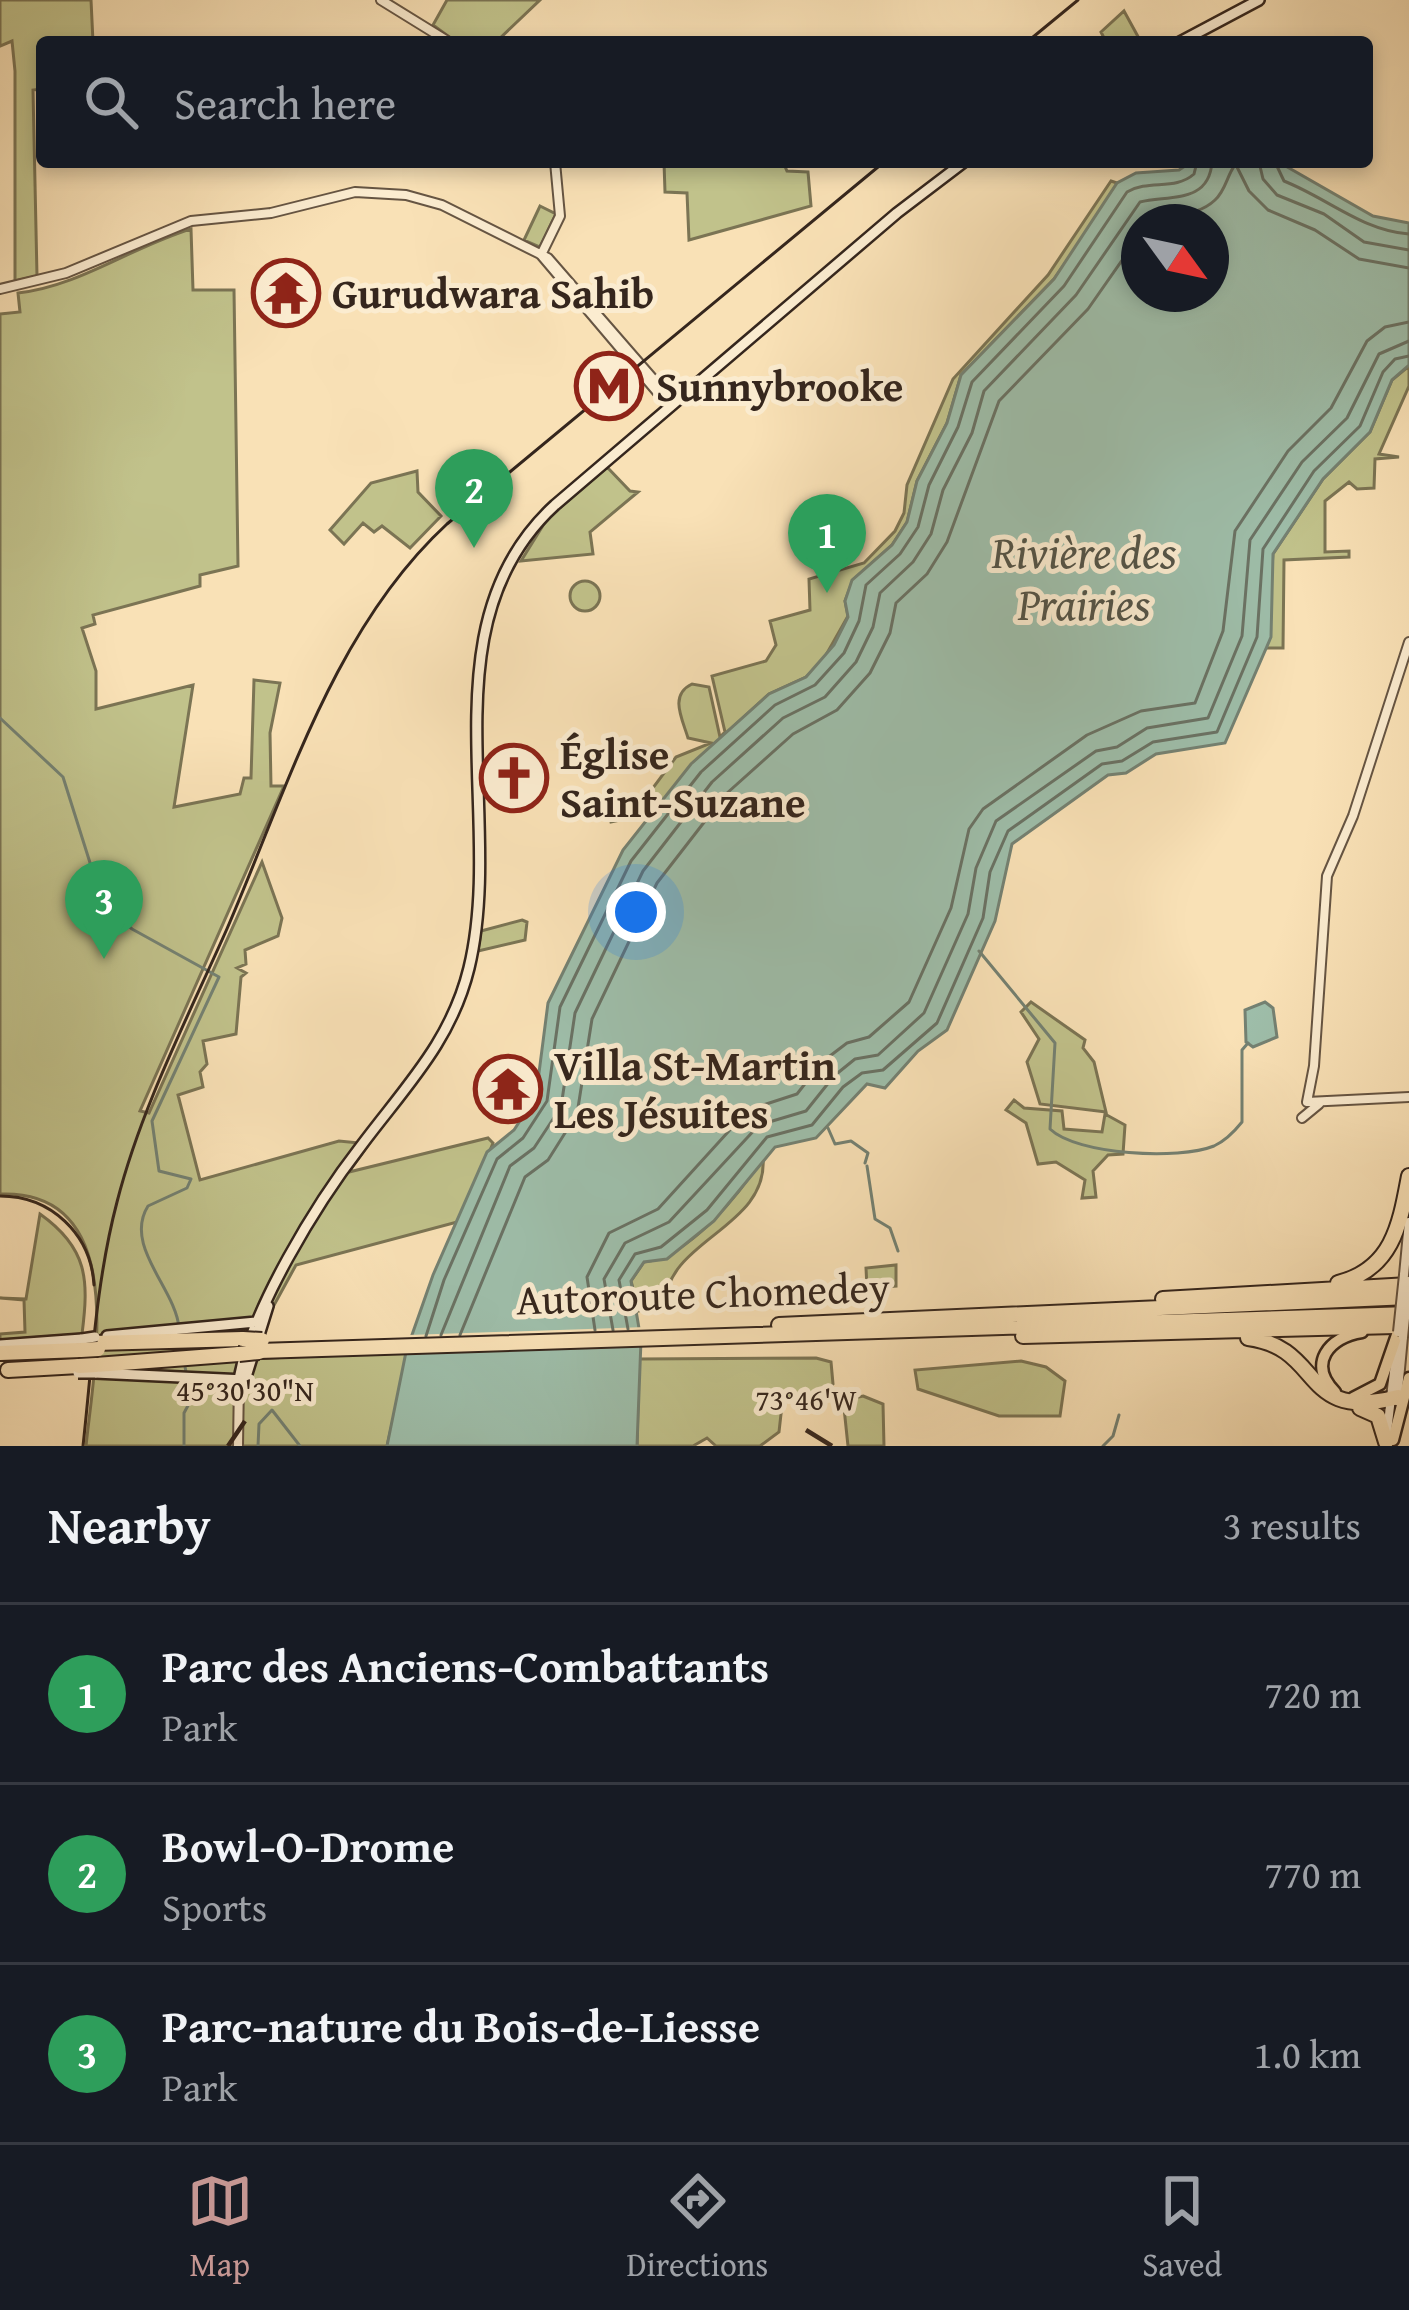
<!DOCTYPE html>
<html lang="en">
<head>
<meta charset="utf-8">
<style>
	:root { --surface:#171b24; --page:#20242c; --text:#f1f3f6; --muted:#9ea1a6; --line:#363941; --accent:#c59692 }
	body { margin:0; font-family:"Gentium Book Plus",serif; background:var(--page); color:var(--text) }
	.compass { position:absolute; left:1121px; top:204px; width:108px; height:108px; border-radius:50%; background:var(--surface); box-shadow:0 6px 18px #0003; rotate:123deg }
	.you { position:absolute; left:636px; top:912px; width:42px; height:42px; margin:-30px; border:9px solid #fff; border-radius:50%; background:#1a73e8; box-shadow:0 0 0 18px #1a73e833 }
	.badge { display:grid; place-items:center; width:78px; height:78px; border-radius:50%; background:var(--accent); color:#fff; font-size:39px; font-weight:700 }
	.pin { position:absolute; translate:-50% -99px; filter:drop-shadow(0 3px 6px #0008) }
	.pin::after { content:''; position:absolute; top:63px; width:42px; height:36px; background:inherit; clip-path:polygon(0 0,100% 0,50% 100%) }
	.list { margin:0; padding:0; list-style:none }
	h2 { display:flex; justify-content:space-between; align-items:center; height:156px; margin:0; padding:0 48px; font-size:51px }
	h2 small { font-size:39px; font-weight:400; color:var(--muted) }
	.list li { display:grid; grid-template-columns:78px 1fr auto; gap:36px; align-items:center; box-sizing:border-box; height:180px; padding:0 48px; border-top:3px solid var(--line) }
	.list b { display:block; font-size:45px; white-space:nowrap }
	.list p { margin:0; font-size:39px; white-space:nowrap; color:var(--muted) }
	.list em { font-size:39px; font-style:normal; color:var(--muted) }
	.icon { flex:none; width:66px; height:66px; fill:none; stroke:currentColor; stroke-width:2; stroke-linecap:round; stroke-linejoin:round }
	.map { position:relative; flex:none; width:1409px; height:1446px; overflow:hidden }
	.search { position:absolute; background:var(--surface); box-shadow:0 6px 18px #0003; left:36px; right:36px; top:36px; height:132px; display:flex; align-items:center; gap:30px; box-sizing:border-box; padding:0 42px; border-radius:12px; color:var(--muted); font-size:45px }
	.sheet { height:696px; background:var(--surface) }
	nav { display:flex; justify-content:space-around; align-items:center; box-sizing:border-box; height:168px; border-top:3px solid var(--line); background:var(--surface); font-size:33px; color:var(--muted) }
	nav a { display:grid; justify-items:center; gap:6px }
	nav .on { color:var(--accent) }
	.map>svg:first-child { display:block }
</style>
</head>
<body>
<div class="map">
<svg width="1409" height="1446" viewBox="0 0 1409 1446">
	<rect width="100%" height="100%" fill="#f9e1b6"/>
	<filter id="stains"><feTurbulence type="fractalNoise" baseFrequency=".00167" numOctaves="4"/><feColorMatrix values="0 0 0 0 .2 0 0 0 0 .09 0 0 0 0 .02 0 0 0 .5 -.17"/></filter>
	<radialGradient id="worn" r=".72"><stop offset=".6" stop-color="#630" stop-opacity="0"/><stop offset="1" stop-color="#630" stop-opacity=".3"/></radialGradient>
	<!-- green -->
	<path fill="#c1c28b" stroke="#7b7454" stroke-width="3" d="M0 0H91L93 42H42V89L33 90 37 276 15 281V71L12 41 0 46Z
		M447 0H540L496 42H456L433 25Z
		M1124 11 1141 42H1106L1101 32Z
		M664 162H783L787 171 808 172 811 206 689 240 687 193 665 192Z
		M1111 181 1117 183 1113 195 1054 279 961 375 947 423 917 481 907 522 892 545 853 580 845 601 848 616 822 662 806 677 769 694 710 748 658 812 611 822 608 808 644 800 676 757 711 743 688 738C682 718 669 695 692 684L709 687 720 737 725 732 712 676 766 661 776 645 770 621 810 610 809 579 864 563 895 531 904 513 907 485 953 379 1048 275Z
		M540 206 556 214 540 247 524 240Z
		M191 229 193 290H234L238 566 200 575V586L93 615 95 624 82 628 96 671V709L193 685 174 807 240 794 244 778H251L254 680 280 683 270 733 271 786H284L140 1111 149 1113 262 862 282 918 278 936 245 950 246 964 237 968 246 973 241 977 236 1034 203 1041 207 1064 200 1072 203 1087 178 1095 200 1180 339 1141 369 1144 349 1172 488 1138 493 1143 461 1221 296 1265 267 1318 255 1359 409 1350 387 1446H86C94 1366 131 1189 0 1194V314L20 312 18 293C80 286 131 247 191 229Z
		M1409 366V386L1379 454 1399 457 1375 459 1374 488 1357 489 1349 482 1325 501V552L1349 551V557L1284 560 1283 648H1266L1273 554 1323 479 1370 432 1392 380Z
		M607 467 630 491 638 492 590 532 593 554 521 561 547 519Z
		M417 471 418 492 441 516 410 548 382 526 374 532 363 523 344 544 330 530 371 483Z
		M570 596a15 15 0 1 1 30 0a15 15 0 1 1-30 0Z
		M522 920 527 922 525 940 478 951 481 931Z
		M1031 1002 1085 1040 1083 1048 1094 1062 1106 1112 1040 1104 1027 1062 1039 1039 1021 1012Z
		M1014 1100 1024 1108 1062 1111 1064 1129 1102 1132 1105 1114 1125 1125 1123 1154 1108 1155 1093 1171 1096 1197 1082 1198 1085 1180 1056 1162 1038 1164 1026 1123 1006 1110Z
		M763 1157C769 1228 667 1239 665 1304L639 1311 631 1281 644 1262C689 1257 739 1195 763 1157Z
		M40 1214C88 1248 89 1280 82 1334L0 1340V1334L25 1332 24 1300 0 1298 26 1299Z
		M896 1265V1286L867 1288 866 1268Z
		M816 1358 831 1362 833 1384 822 1394 799 1393 782 1405 779 1432 760 1446H716L707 1438 693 1446H637L639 1359Z
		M1021 1361 1046 1367 1065 1381 1060 1416H999L918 1389 915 1370Z
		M863 1396 883 1404 884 1446H848L844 1408 850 1399Z"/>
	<!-- water -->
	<path fill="#9ebeaa" stroke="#748172" stroke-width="3" fill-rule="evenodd" d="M1191 162 1282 164 1373 216 1409 223V365L1392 380 1370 432 1323 479 1273 554 1271 637 1225 743 1156 754 1126 773 1108 775 1012 844 995 921 947 1030 918 1051 885 1088 867 1084 816 1138 775 1147 714 1221 667 1259 644 1262 631 1281 641 1340 637 1446H387L406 1352 433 1275 487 1152 514 1130 536 1096 548 1003 623 850 691 764 769 694 806 677 834 645 848 617 845 601 852 580 892 545 907 522 917 481 947 423 961 375 1054 279 1117 183 1136 173 1179 170ZM1139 222H1211V294H1139Z
		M1265 1002 1273 1008 1277 1037 1253 1047 1246 1042 1245 1010Z"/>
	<!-- pier -->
	<path fill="#f9e1b6" d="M646 1327 647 1340 405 1344 408 1335Z"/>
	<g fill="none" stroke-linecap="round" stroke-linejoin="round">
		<!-- shore -->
		<path stroke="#6a7264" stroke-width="3" d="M1241 162 1236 165 1249 191 1268 210 1315 230 1359 259 1409 268
			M1259 162 1263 179 1277 195 1324 214 1364 242 1409 250
			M1275 162 1284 181C1327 198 1363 231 1409 234
			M1149 222C1169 211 1195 219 1215 200 1226 190 1227 175 1235 165L1230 162
			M628 1329 619 1280 635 1254 661 1247 707 1210 767 1137 812 1125 843 1087 862 1073 883 1070 937 1023 983 918 990 872 1008 831 1102 764 1122 761 1153 742 1217 732 1257 637 1263 549 1314 471 1360 426 1383 372 1395 359 1409 356
			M595 1330 587 1277 609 1233 658 1209 748 1110 797 1094 822 1062 847 1043 869 1037 909 1002 951 908 969 829 983 809 1087 735 1141 711 1195 703 1223 631 1235 531 1288 451 1331 408 1367 341 1385 327 1409 322
			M613 1330 604 1279 625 1243 669 1222 759 1125 806 1111 834 1076 855 1059 878 1055 924 1013 968 914 976 868 996 821 1096 751 1117 747 1147 728 1208 718 1242 636 1250 540 1302 462 1347 418 1379 354 1409 341
			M441 1335 510 1166 534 1148 561 1107 575 1013 643 871 712 782 783 718 825 697 856 662 873 627 880 593 913 562 931 534 943 490 972 433 984 391 1076 295 1140 202C1169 195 1209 204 1212 162
			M460 1335 525 1177 548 1160 577 1114 592 1019 657 883 726 794 793 734 837 710 870 673 890 633 896 603 927 574 947 542 999 401 1088 309 1139 236
			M426 1336 444 1280 497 1159 523 1138 547 1101 560 1007 631 861 701 772 775 705 815 685 844 653 859 621 866 585 900 554 918 527 929 485 958 427 972 382 1064 286 1127 192C1149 179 1175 191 1194 174L1197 162"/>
		<!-- stream -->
		<path stroke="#748172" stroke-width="3" d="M0 718 63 777 103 904 132 929 219 977 152 1121 159 1171 191 1179 187 1188 148 1206C123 1246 176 1289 179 1328
			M979 951 1055 1043 1050 1129C1077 1155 1179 1160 1214 1146 1225 1141 1234 1132 1242 1122V1050L1248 1043
			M828 1128 835 1144 851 1141 868 1153 865 1163
			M867 1166 875 1219 890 1228 898 1251
			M184 1361 191 1400 184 1413V1446
			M258 1446 259 1424 272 1410 300 1446
			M1103 1446 1113 1436 1119 1415"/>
		<!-- tertiary casing -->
		<g stroke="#665543" stroke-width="12">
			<path id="tertiary" d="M381 0 449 42
				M541 255 560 216 555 162
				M542 256 670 407
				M0 289 66 273 191 221 271 213 355 192 406 195 442 205 548 258 674 403
				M1409 642 1353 816 1327 876 1314 1066 1307 1102 1409 1097
				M1302 1118 1319 1104
				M1404 1275 1409 1222
				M1397 1401 1403 1337
				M1387 1432 1397 1346
				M238 1446 239 1379"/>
		</g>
		<!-- secondary casing -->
		<g stroke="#35261d" stroke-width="14">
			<path id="secondary" d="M1180 42 1259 0
				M107 1336 256 1322
				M0 1345 82 1339
				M95 1373 245 1380 268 1306
				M239 1379C252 1309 316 1204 361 1146 405 1087 451 1042 469 968 506 816 424 625 555 505L897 213 964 162"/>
		</g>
		<!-- primary casing -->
		<g stroke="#35261d" stroke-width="15">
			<path id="primary" d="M1335 1392C1307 1364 1329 1337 1362 1332
				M1353 1398 1380 1384 1398 1332
				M1393 1440 1409 1378"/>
		</g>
		<!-- motorway casing -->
		<g stroke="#35261d" stroke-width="18">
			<path id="motorway" d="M1338 1283C1393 1269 1400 1224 1409 1176
				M1163 1299 1409 1285
				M779 1325 1409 1297
				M1023 1336 1395 1326
				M1248 1338C1325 1348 1299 1423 1398 1397
				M95 1343 243 1339
				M259 1351 1409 1314
				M0 1353 81 1350
				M96 1365 239 1354
				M8 1370 79 1366
				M1360 1408 1378 1416 1386 1442"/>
		</g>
		<!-- tertiary -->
		<use href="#tertiary" stroke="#fbecd0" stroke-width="8"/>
		<!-- secondary -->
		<use href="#secondary" stroke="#fbecd0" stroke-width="9"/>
		<!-- primary -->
		<use href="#primary" stroke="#f9e1b6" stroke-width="10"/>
		<!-- motorway -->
		<use href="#motorway" stroke="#f9e1b6" stroke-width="14"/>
		<!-- tram -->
		<path stroke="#35261d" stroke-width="3" d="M1027 42 1078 0
			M0 1196C51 1196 91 1234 94 1285
			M83 1446C92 1364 96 1282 117 1202 141 1108 187 1019 226 931 286 793 333 629 447 524L884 162"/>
		<!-- tertiary-bridge casing -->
		<g stroke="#665543" stroke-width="12" stroke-linecap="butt">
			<path id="tertiary-bridge" d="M1398 1332 1404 1275
				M1403 1337 1409 1281"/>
		</g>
		<!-- secondary-bridge casing -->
		<g stroke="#35261d" stroke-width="14" stroke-linecap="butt">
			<path id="secondary-bridge" d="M82 1339 95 1337
				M78 1373H95"/>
		</g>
		<!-- motorway-bridge casing -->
		<g stroke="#35261d" stroke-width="18" stroke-linecap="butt">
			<path id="motorway-bridge" d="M243 1339 262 1340
				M81 1350 98 1349
				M239 1354 259 1352
				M79 1366 96 1365"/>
		</g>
		<!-- tertiary-bridge -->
		<use href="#tertiary-bridge" stroke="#fbecd0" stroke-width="8"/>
		<!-- secondary-bridge -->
		<use href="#secondary-bridge" stroke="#fbecd0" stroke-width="9"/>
		<!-- motorway-bridge -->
		<use href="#motorway-bridge" stroke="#f9e1b6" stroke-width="14"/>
	</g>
	<!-- ticks -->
	<path fill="none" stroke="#35261d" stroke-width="4.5" d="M806 1430 832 1446M228 1446 245 1421"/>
	<!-- icons -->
	<defs>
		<g id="temple-ring" transform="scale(3.45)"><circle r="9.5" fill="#fbecd0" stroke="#8f2418" stroke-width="1.5"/><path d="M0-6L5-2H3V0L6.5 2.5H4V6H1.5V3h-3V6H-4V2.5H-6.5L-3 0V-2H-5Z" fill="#8f2418"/></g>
		<g id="metro-ring" transform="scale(3.45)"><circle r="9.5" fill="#fbecd0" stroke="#8f2418" stroke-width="1.5"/><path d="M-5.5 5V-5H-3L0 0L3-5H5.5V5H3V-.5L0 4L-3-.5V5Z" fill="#8f2418"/></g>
		<g id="church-ring" transform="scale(3.45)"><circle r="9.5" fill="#fbecd0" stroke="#8f2418" stroke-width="1.5"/><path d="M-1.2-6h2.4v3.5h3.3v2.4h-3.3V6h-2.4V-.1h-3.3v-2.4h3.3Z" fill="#8f2418"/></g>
	</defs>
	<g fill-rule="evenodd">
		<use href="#temple-ring" x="286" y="293"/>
		<use href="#metro-ring" x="609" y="386"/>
		<use href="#church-ring" x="514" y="778"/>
		<use href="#temple-ring" x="508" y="1089"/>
	</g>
	<g text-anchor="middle" stroke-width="10" stroke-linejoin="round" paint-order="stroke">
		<!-- poi labels -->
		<g font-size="42" font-weight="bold" fill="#35261d" stroke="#fbecd0" text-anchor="start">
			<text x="332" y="308">Gurudwara Sahib</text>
			<text x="656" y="401">Sunnybrooke</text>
			<text x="560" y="769">Église<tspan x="560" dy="48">Saint-Suzane</tspan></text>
			<text x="554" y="1080">Villa St-Martin<tspan x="554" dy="48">Les Jésuites</tspan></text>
		</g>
		<!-- street labels -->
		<g font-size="42" fill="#35261d" stroke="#fbecd0">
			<text transform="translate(703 1293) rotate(-2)" y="15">Autoroute Chomedey</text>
		</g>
		<!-- water labels -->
		<g font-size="45" font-style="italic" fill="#545447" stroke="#fbecd0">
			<text x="1084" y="568">Rivière des<tspan x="1084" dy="52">Prairies</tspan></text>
		</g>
	</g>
	<g font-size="30" text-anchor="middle" fill="#35261d" stroke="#fbecd0" stroke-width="10" stroke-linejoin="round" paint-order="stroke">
		<text x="245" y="1401">45°30'30"N</text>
		<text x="806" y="1410">73°46'W</text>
	</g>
	<rect width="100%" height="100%" filter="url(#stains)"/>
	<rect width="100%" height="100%" fill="url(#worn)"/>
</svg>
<svg class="compass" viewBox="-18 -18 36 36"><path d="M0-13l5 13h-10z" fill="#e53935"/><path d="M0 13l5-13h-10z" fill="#9ea1a6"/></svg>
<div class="you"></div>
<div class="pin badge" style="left:827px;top:593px;background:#2e9e5b">1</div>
<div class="pin badge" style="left:474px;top:548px;background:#2e9e5b">2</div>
<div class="pin badge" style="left:104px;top:959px;background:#2e9e5b">3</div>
<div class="search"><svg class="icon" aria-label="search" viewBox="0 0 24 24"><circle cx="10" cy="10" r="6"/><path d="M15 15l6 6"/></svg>Search here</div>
</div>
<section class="sheet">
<h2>Nearby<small>3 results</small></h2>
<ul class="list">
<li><span class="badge" style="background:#2e9e5b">1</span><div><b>Parc des Anciens-Combattants</b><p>Park</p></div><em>720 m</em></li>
<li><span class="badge" style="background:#2e9e5b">2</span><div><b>Bowl-O-Drome</b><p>Sports</p></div><em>770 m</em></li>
<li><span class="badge" style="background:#2e9e5b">3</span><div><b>Parc-nature du Bois-de-Liesse</b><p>Park</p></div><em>1.0 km</em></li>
</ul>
</section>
<nav>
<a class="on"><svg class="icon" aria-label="map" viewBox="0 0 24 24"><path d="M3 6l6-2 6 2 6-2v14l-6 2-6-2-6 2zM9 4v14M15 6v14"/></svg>Map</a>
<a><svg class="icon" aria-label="directions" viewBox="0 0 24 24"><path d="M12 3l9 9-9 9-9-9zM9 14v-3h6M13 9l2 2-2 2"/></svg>Directions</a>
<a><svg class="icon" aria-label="saved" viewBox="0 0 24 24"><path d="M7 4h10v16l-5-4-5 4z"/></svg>Saved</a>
</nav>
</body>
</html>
